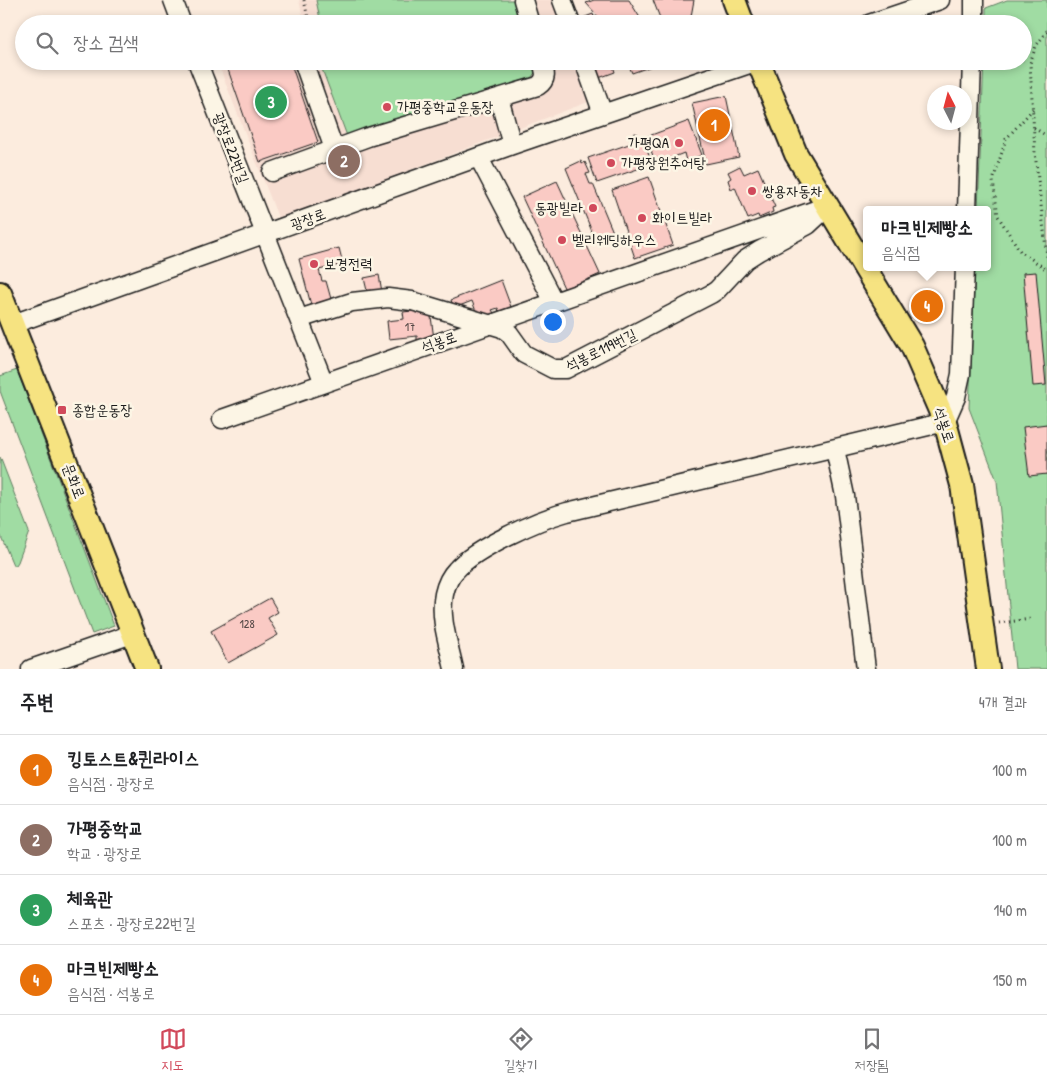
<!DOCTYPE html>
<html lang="ko">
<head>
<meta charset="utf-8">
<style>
	:root { --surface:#fff; --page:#f2f2f2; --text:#202124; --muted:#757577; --line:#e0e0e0; --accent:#d1495b }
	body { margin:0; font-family:"Patrick Hand","Poor Story",sans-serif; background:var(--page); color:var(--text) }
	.compass { position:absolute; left:927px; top:85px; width:45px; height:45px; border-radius:50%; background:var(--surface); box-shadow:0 2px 8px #0003; rotate:354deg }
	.you { position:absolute; left:552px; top:321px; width:18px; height:18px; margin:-12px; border:4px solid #fff; border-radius:50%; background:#1a73e8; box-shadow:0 0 0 8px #1a73e833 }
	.badge { display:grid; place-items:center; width:32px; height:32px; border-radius:50%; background:var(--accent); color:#fff; font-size:16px; font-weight:700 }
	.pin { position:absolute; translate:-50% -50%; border:2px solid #fff; box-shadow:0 1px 5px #0006 }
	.popup { position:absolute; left:863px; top:206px; width:128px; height:65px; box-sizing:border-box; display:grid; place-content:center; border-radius:5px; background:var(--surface); filter:drop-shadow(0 1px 4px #0005); font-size:16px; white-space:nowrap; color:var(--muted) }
	.popup b { font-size:19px; color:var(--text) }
	.popup::after { content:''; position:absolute; left:50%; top:100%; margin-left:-10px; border:10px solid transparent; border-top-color:var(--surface) }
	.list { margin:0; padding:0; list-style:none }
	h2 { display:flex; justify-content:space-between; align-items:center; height:65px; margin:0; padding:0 20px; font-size:21px }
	h2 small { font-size:16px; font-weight:400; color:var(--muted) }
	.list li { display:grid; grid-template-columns:32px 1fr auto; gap:15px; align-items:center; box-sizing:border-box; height:70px; padding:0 20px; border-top:1px solid var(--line) }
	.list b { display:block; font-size:19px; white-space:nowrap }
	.list p { margin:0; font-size:16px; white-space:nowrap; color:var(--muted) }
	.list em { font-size:16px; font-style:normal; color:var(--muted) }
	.icon { flex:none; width:28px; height:28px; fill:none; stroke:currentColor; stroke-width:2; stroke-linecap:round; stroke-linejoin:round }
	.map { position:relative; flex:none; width:1047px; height:669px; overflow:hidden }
	.search { position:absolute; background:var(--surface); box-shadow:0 2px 8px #0003; left:15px; right:15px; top:15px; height:55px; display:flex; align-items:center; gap:12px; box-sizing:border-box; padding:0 18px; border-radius:28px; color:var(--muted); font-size:19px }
	.sheet { height:345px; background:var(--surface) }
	nav { display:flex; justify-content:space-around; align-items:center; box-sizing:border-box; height:70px; border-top:1px solid var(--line); background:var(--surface); font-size:14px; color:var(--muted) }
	nav a { display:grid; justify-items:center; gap:2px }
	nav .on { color:var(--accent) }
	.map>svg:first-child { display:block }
</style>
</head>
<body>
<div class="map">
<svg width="1047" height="669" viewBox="0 0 1047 669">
	<rect width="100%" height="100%" fill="#fcecde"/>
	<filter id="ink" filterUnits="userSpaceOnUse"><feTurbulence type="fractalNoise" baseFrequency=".02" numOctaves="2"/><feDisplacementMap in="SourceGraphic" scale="10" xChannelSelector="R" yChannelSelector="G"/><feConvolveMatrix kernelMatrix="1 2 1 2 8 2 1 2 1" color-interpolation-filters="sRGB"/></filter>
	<g filter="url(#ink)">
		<!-- built -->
		<path fill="#f7ded2" d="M299 0H552L560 24H285L303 18Z
			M217 61H573L588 102 279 220Z"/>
		<!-- green -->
		<path fill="#a0dca3" stroke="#5e7c60" d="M316 0H517L524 24H309L320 19Z
			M1007 0H1047V669H1015L997 481 969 408 975 267H987V210H978L984 61H1023V24H986V8Z
			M319 61H536L538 69 531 78 347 136Z
			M17 370 114 626 92 634 0 391V376Z
			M0 457 29 532 18 562 16 565H13L0 534Z"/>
		<!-- building -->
		<path fill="#facac4" stroke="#1c1c1c" d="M594 0H629L642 21 638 24H605L586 3Z
			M653 0H694L690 22 697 24H655V21L659 22 660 18Z
			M593 14 594 17 598 16 600 24H576L575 21Z
			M225 61H290L318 142 260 162Z
			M589 61H615L617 65 613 66 615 72 596 79Z
			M627 61H666L632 73Z
			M726 96 739 157 706 164 692 103Z
			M689 121 702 155 686 161 684 153 656 164 646 137Z
			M636 133 637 137 642 136 652 164 597 183 588 158 632 143 629 135Z
			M581 161 582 164 585 162 590 173 586 174 590 184H593L613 232 607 235 608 238 602 240 600 237 595 239 566 168Z
			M740 166 744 174 758 168 775 207 772 208 773 212 759 218 758 215 748 219 735 187 731 189 728 180 731 178 728 172Z
			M649 177 673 245 635 258 612 190Z
			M557 181 600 274 565 290 522 197Z
			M339 248 343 264 319 270 322 281H326L331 299 311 305 299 259Z
			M1036 272 1046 385 1033 386 1023 273Z
			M379 275 382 292 368 295 364 278Z
			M501 280 511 307 499 312 498 308 492 310 494 313 479 319 472 301 454 308 451 300Z
			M430 309 434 339 417 341V336L389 339 387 321 404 319 403 312Z
			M1047 424V474L1029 476 1023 427Z
			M270 598 278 612 268 618 278 635 228 663 211 631Z"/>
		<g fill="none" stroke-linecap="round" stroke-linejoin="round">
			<!-- minor casing -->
			<g stroke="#1c1c1c" stroke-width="21">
				<path id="minor" d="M173 0 182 24
					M523 0 530 24
					M562 0 571 24
					M869 24 940 0
					M974 24V0
					M197 61 324 383
					M303 61 334 149
					M584 61 603 114
					M499 98 512 145
					M479 158 554 302
					M272 172 368 137 538 86C548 79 545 72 542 61
					M967 210 972 61
					M299 319 352 302 388 298 412 301 502 328 509 333 524 354 553 369H566L711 294 717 290 745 260 759 251 808 225 822 212
					M13 324 512 145 758 61
					M222 419 827 206
					M835 449 845 496 866 669
					M31 669 132 634
					M454 669C449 645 439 618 444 594 446 585 450 576 456 570 475 548 538 520 567 512L945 422 956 397 961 374 965 267"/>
			</g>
			<!-- major casing -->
			<g stroke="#1c1c1c" stroke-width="26">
				<path id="major" d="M734 0 743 24
					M758 61 796 154 912 346 945 422 962 485 988 669
					M0 293 147 669"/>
			</g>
			<!-- path -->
			<path stroke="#1c1c1c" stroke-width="3" stroke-dasharray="1 4" stroke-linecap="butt" d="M304 0 308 18 305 24
				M1047 31 1036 46 1030 63 1035 153 1047 257
				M1033 109 1006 139 993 181 998 216 1020 251 1047 270
				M1034 128 1047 136
				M999 623 1031 619"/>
			<!-- minor -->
			<use href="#minor" stroke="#fcf5e5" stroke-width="18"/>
			<!-- major -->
			<use href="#major" stroke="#f6e381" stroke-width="22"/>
		</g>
	</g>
	<!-- markers -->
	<g fill="#d1495b" stroke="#fcf5e5" stroke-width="2">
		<circle cx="387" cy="107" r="5"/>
		<circle cx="679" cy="143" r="5"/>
		<circle cx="611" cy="163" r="5"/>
		<circle cx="752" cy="191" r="5"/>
		<circle cx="593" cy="208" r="5"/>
		<circle cx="642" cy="218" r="5"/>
		<circle cx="562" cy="240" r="5"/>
		<circle cx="314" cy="264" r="5"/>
		<rect x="57" y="405" width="10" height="10" rx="2.5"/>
	</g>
	<g text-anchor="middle" stroke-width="5" stroke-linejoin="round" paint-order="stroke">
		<!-- number labels -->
		<g font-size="12" fill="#544846">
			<text x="410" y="331">17</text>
			<text x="247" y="628">128</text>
		</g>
		<!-- poi labels -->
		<g font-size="15" fill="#1c1c1c" stroke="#fcf5e5" text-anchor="start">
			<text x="397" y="112">가평중학교운동장</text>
			<text x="669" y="148" text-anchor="end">가평QA</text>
			<text x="621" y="168">가평장원추어탕</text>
			<text x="762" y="196">쌍용자동차</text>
			<text x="583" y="213" text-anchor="end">동광빌라</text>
			<text x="652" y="223">화이트빌라</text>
			<text x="572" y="245">벨리웨딩하우스</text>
			<text x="324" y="269">보경전력</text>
			<text x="72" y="415">종합운동장</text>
		</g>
		<!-- street labels -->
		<g font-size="15" fill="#1c1c1c" stroke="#fcf5e5">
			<text transform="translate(231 148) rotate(69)" y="5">광장로22번길</text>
			<text transform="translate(308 219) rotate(-20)" y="5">광장로</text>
			<text transform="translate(439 342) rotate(-19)" y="5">석봉로</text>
			<text transform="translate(601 350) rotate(-26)" y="5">석봉로119번길</text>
			<text transform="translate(944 425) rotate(71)" y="5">석봉로</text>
			<text transform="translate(74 481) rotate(69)" y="5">문화로</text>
		</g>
	</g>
</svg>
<svg class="compass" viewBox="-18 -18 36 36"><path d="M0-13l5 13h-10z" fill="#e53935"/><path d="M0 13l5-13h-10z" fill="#757577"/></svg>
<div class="you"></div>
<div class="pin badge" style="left:714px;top:125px;background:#e8710a">1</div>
<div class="pin badge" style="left:344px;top:161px;background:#8d6e63">2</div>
<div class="pin badge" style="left:271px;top:102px;background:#2e9e5b">3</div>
<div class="pin badge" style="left:927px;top:306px;background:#e8710a">4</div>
<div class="popup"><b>마크빈제빵소</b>음식점</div>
<div class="search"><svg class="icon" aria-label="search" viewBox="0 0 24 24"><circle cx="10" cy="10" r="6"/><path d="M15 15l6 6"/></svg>장소 검색</div>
</div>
<section class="sheet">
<h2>주변<small>4개 결과</small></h2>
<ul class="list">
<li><span class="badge" style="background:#e8710a">1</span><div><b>킹토스트&amp;퀸라이스</b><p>음식점 · 광장로</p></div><em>100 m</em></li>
<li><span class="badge" style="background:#8d6e63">2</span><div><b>가평중학교</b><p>학교 · 광장로</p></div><em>100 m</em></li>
<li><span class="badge" style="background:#2e9e5b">3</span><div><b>체육관</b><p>스포츠 · 광장로22번길</p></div><em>140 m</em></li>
<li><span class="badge" style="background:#e8710a">4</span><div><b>마크빈제빵소</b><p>음식점 · 석봉로</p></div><em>150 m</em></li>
</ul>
</section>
<nav>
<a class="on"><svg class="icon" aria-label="map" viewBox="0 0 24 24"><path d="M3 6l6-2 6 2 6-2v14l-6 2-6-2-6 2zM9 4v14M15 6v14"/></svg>지도</a>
<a><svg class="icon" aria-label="directions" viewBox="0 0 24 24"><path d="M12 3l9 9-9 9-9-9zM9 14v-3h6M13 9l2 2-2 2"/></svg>길찾기</a>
<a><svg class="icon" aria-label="saved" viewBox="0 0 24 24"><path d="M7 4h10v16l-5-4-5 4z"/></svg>저장됨</a>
</nav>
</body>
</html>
